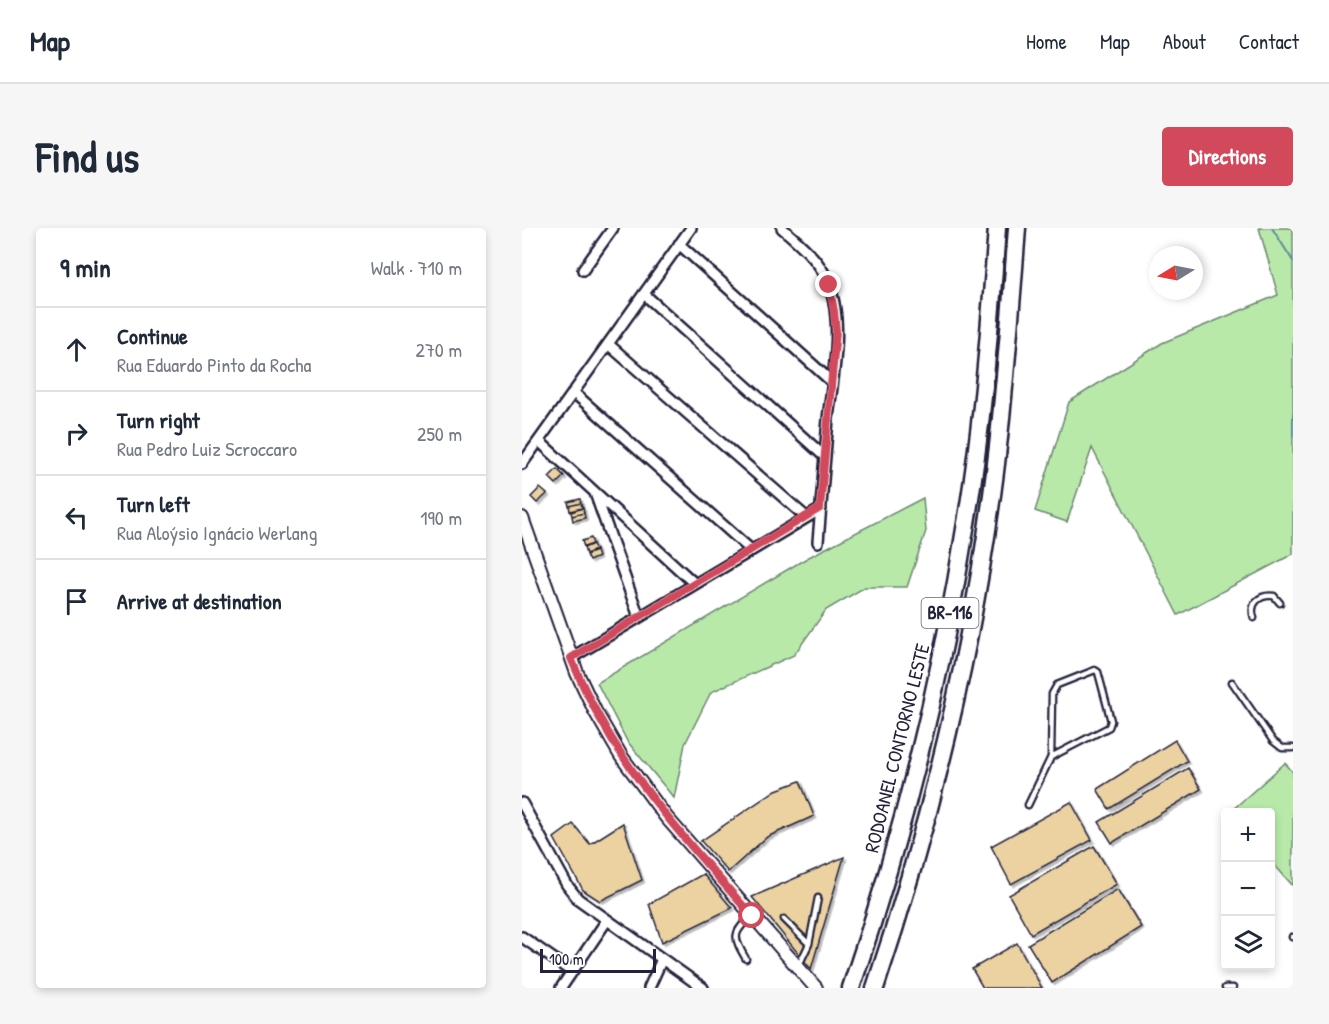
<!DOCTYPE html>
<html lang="en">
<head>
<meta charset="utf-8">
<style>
	:root { --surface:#fff; --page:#f6f6f7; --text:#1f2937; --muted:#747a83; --line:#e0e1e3; --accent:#d1495b }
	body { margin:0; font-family:"Patrick Hand",sans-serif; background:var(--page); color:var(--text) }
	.controls { position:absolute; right:18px; bottom:18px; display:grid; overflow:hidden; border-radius:6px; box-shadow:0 3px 9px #0003 }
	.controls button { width:54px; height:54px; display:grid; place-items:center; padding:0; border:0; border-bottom:2px solid var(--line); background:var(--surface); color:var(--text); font:30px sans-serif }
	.compass { position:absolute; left:627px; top:18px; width:54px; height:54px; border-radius:50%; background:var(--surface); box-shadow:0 3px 9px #0003; rotate:260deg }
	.scale { position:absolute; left:18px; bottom:15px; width:116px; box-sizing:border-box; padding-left:6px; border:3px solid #22223b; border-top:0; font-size:16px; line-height:21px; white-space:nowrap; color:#22223b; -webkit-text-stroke:4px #fff; paint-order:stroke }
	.stop { position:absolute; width:18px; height:18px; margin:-14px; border:4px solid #d1495b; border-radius:50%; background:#fff }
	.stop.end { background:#d1495b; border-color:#fff; box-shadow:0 2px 6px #0008 }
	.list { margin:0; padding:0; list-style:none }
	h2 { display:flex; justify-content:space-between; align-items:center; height:78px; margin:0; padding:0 24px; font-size:26px }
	h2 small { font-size:20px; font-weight:400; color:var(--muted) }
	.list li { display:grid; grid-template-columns:39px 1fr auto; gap:18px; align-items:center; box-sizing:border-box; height:84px; padding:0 24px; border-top:2px solid var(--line) }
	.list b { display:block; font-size:22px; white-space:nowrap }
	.list p { margin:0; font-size:20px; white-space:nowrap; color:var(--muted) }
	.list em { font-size:20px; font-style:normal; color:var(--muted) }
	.icon { flex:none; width:33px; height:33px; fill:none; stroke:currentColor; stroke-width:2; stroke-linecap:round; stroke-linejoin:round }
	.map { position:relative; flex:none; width:771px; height:760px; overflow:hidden; border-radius:6px }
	header { display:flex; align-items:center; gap:36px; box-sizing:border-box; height:84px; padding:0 30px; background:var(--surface); border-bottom:2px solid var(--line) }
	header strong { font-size:28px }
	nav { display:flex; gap:33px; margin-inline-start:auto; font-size:21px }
	.intro { display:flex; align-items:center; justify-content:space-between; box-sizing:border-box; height:144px; padding:0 36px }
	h1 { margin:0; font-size:42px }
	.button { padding:15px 27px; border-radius:6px; background:var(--accent); color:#fff; font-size:21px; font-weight:700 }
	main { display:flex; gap:36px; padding:0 36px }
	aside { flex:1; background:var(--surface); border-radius:6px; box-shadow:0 3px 9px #0003 }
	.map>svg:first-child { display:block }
</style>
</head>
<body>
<header>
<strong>Map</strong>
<nav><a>Home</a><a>Map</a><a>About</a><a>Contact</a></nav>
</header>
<div class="intro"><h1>Find us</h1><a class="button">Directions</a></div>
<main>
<aside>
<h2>9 min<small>Walk · 710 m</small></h2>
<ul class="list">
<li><svg class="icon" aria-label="ahead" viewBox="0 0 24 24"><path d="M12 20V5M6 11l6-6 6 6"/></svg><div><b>Continue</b><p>Rua Eduardo Pinto da Rocha</p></div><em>270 m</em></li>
<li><svg class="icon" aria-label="right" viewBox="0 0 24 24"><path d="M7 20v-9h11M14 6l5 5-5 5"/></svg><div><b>Turn right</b><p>Rua Pedro Luiz Scroccaro</p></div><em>250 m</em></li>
<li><svg class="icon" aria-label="left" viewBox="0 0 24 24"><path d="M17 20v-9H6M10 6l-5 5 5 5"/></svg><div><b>Turn left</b><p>Rua Aloýsio Ignácio Werlang</p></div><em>190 m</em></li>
<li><svg class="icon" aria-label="arrive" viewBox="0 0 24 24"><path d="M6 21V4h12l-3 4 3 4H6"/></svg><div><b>Arrive at destination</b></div></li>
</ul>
</aside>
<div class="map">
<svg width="771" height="760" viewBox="0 0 771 760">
	<defs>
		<filter id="shadow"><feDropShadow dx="2.5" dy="2.5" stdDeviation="0" flood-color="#0004"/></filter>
	</defs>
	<rect width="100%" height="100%" fill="#fff"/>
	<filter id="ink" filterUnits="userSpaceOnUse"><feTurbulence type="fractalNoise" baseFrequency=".0167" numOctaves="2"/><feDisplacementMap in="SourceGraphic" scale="12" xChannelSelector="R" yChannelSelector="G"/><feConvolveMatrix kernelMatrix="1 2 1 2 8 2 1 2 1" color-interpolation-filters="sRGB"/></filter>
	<g filter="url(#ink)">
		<!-- green -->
		<path fill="#b8e9a9" stroke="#6d8672" stroke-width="1.5" d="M737 0H770L771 3V326L656 387 570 220 545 294 513 283 547 174 640 115 756 67Z
			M401 270 404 303 385 359H343L304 382 272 427 189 464 163 516 152 570 105 513 75 455 285 330Z
			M763 535 771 544V658L749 633 748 584H708Z"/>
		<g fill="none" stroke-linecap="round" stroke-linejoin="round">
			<!-- stream -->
			<path stroke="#5a8a98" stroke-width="2" d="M750 0 771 33
				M771 186V208"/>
		</g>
		<!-- building -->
		<path fill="#ecd2a1" stroke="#22223b" stroke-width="1.5" filter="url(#shadow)" d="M35 241 42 248 34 256 27 249Z
			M18 260 25 266 15 275 9 269Z
			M58 271 59 275 47 278 46 274Z
			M59 275 60 280 48 283 47 278Z
			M61 280 62 285 50 288 49 284Z
			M62 285 63 290 51 293 50 288Z
			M69 310 71 316 62 319 60 313Z
			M71 316 74 322 64 326 62 320Z
			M74 323 76 329 67 333 64 327Z
			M653 512 665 533 587 581 575 561Z
			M666 540 679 561 590 615 577 594Z
			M278 553 292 588 245 609 206 644 179 613 254 562Z
			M549 574 570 612 489 656 469 618Z
			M101 595 120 652 78 673 61 662 32 610 51 596 68 616Z
			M572 618 595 656 509 706 487 667Z
			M322 629 289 741 230 669Z
			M181 646 210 680 140 714 127 676Z
			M596 661 619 699 530 755 506 716Z
			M495 715 520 760H461L450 741Z"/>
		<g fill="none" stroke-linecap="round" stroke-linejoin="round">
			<!-- service casing -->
			<g stroke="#22223b" stroke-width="9">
				<path id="service" d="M732 390C727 375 738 366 752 368L758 375
					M710 454 751 513 760 520H771
					M506 577 529 529 587 499 589 493 576 444 573 442 535 457 530 466 529 529
					M262 691 287 716
					M770 709H771
					M224 731C211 709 210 705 230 688
					M277 737 287 716 296 670
					M703 760H711"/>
			</g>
			<!-- minor casing -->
			<g stroke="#22223b" stroke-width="14">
				<path id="minor" d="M260 0C276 14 293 28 303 47 324 90 311 145 306 191 303 232 299 273 296 314
					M157 16 310 154
					M61 42 91 0
					M122 66 303 229
					M86 116 284 289
					M51 164 229 322
					M17 213 173 356
					M0 236 169 0
					M73 265 117 389
					M49 430 299 281
					M0 575 45 657 56 671 181 760
					M0 709 49 743
					M39 760 85 692
					M127 760 140 731"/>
			</g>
			<!-- secondary casing -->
			<g stroke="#22223b" stroke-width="16">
				<path id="secondary" d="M0 290 55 445 73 483 99 528 144 589 294 760"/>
			</g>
			<!-- motorway casing -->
			<g stroke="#22223b" stroke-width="21">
				<path id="motorway" d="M329 760C381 607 420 449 445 289 461 193 468 96 475 0
					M353 760C409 593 451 419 473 244 483 163 489 82 495 0"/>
			</g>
			<!-- service -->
			<use href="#service" stroke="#fff" stroke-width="4.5"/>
			<!-- minor -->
			<use href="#minor" stroke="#fff" stroke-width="9"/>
			<!-- secondary -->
			<use href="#secondary" stroke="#fff" stroke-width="12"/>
			<!-- motorway -->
			<use href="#motorway" stroke="#fff" stroke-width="16"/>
		</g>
	</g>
	<g fill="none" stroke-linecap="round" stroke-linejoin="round" filter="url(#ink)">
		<!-- route -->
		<path stroke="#d1495b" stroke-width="8" d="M230 688C157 604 92 536 49 430L298 280 314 103 312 83 307 57"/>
	</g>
	<g text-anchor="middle" stroke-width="5" stroke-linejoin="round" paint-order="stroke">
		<!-- shield labels -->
		<rect fill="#fff" stroke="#646476" stroke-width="1.5" x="399.5" y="370" width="57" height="30" rx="4.5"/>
		<g font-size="18" font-weight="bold" fill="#22223b">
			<text x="428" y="391">BR-116</text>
		</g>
		<!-- street labels -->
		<g font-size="20" fill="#22223b" stroke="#fff">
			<text transform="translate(375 520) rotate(-76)" y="7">RODOANEL CONTORNO LESTE</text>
		</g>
	</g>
</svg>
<div class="controls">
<button>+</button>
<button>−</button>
<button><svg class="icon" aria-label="layers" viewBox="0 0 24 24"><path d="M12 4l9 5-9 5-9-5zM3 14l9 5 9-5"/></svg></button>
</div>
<svg class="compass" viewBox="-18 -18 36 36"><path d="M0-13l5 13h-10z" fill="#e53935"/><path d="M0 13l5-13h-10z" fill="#747a83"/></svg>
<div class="scale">100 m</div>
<div class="stop" style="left:230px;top:688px"></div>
<div class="stop end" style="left:307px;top:57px"></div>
</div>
</main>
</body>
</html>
